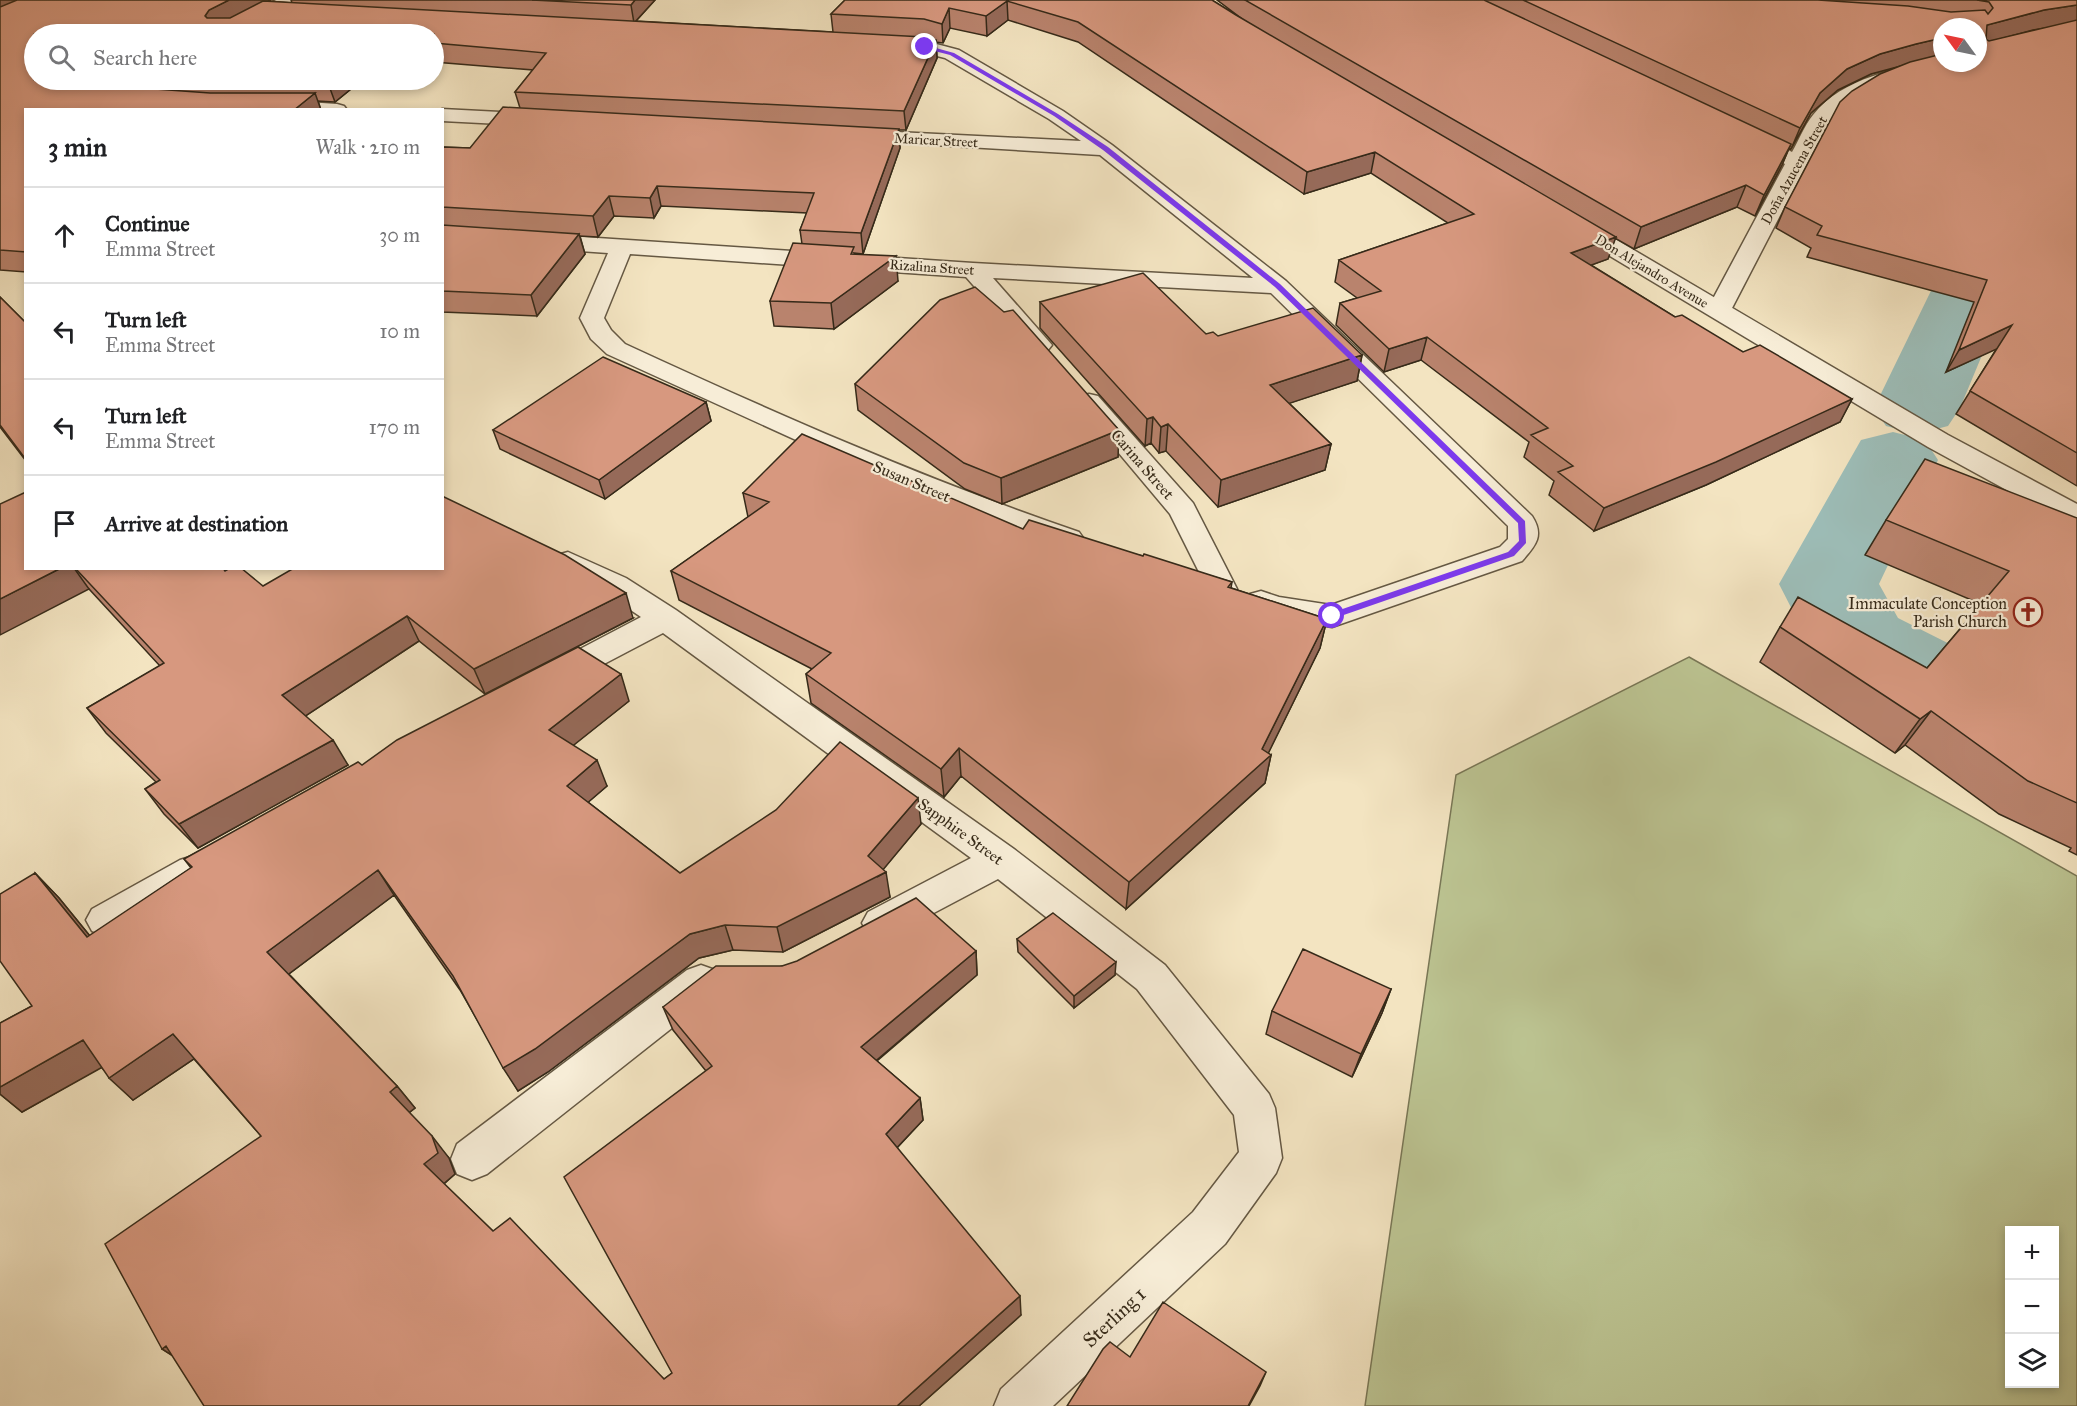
<!DOCTYPE html>
<html lang="en">
<head>
<meta charset="utf-8">
<style>
	:root { --surface:#fff; --page:#f2f2f2; --text:#202124; --muted:#757577; --line:#e0e0e0 }
	body { margin:0; font-family:"IM FELL Great Primer",serif; background:var(--page); color:var(--text) }
	.controls { position:absolute; right:18px; bottom:18px; display:grid; overflow:hidden; border-radius:0px; box-shadow:0 3px 9px #0003 }
	.controls button { width:54px; height:54px; display:grid; place-items:center; padding:0; border:0; border-bottom:2px solid var(--line); background:var(--surface); color:var(--text); font:30px sans-serif }
	.compass { position:absolute; left:1933px; top:18px; width:54px; height:54px; border-radius:50%; background:var(--surface); box-shadow:0 3px 9px #0003; rotate:303deg }
	.stop { position:absolute; width:18px; height:18px; margin:-14px; border:4px solid #7c3aed; border-radius:50%; background:#fff }
	.stop.end { background:#7c3aed; border-color:#fff; box-shadow:0 2px 6px #0008 }
	.list { margin:0; padding:0; list-style:none }
	h2 { display:flex; justify-content:space-between; align-items:center; height:78px; margin:0; padding:0 24px; font-size:26px }
	h2 small { font-size:20px; font-weight:400; color:var(--muted) }
	.list li { display:grid; grid-template-columns:39px 1fr auto; gap:18px; align-items:center; box-sizing:border-box; height:96px; padding:0 24px; border-top:2px solid var(--line) }
	.list b { display:block; font-size:22px; white-space:nowrap }
	.list p { margin:0; font-size:20px; white-space:nowrap; color:var(--muted) }
	.list em { font-size:20px; font-style:normal; color:var(--muted) }
	.icon { flex:none; width:33px; height:33px; fill:none; stroke:currentColor; stroke-width:2; stroke-linecap:round; stroke-linejoin:round }
	.map { position:relative; flex:none; width:2077px; height:1406px; overflow:hidden }
	.search { position:absolute; background:var(--surface); box-shadow:0 3px 9px #0003; left:24px; top:24px; width:420px; height:66px; display:flex; align-items:center; gap:15px; box-sizing:border-box; padding:0 21px; border-radius:33px; color:var(--muted); font-size:22px }
	.panel { position:absolute; background:var(--surface); box-shadow:0 3px 9px #0003; left:24px; top:108px; width:420px; height:462px; border-radius:0px }
	.map>svg:first-child { display:block }
</style>
</head>
<body>
<div class="map">
<svg width="2077" height="1406" viewBox="0 0 2077 1406">
	<rect width="100%" height="100%" fill="#f3e4c1"/>
	<filter id="stains"><feTurbulence type="fractalNoise" baseFrequency=".00333" numOctaves="4"/><feColorMatrix values="0 0 0 0 .2 0 0 0 0 .09 0 0 0 0 .02 0 0 0 .5 -.17"/></filter>
	<radialGradient id="worn" r=".72"><stop offset=".6" stop-color="#630" stop-opacity="0"/><stop offset="1" stop-color="#630" stop-opacity=".3"/></radialGradient>
	<!-- green -->
	<path fill="#bcc492" stroke="#797756" stroke-width="1.5" fill-rule="evenodd" d="M1689 657 2077 876V1406H1365L1456 775ZM2010 1230H2054V1384H2010Z"/>
	<g fill="none" stroke-linecap="round" stroke-linejoin="round">
		<!-- river -->
		<path fill="#9dbeb9" fill-rule="evenodd" d="M2077 122V163L2060 168 1960 408 1948 426 1917 434 1886 426 1874 408 1997 155 2007 140Z
			M1893 432 1925 440 1938 460 1879 584 1898 618 2077 708V801L2037 788 1823 670 1779 584 1861 440Z"/>
		<!-- minor casing -->
		<g stroke="#655843" stroke-width="3">
			<path id="minor" d="M276 0H298L295 4 237 34H215L218 30Z
				M892 39 925 41 959 50 1063 111 1112 145 1286 281 1532 516C1545 536 1535 546 1522 561L1332 627 1276 618 1250 610 1246 602 1250 594 1261 591 1279 597 1331 605 1500 547 1508 539V526L1271 293 993 278 1052 345 1048 350 1039 353 1030 350 966 277 630 254 604 318 611 330 625 344C774 413 924 479 1079 532L1084 539 1079 546 1069 549 1001 526 886 481 607 354 591 339 580 318 608 253 537 248 529 246 526 241 529 236 537 234 973 263 1253 278 1100 155 849 140 846 136 849 132 856 130 1081 141 1049 119 945 58 925 53 885 49 883 45 885 41Z
				M1942 58V63H1952L1950 67C1905 79 1861 87 1829 121L1731 310 1728 315 1719 317 1710 315 1707 310 1785 164 1738 141 1735 137 1738 133C1755 128 1777 144 1792 152 1799 140 1804 126 1813 115 1843 77 1897 69 1942 58Z
				M276 100 337 104 344 106 347 110H268L266 106 269 102Z
				M442 109 540 114 547 116 550 120 547 124 540 126 442 121V110H440Z
				M1089 394 1098 396 1193 503 1237 589 1233 596 1222 599 1211 596 1170 514 1076 402 1080 396Z
				M568 552 626 578 676 610 1014 849 1165 965 1269 1094 1275 1108 1282 1158 1276 1173 1225 1244 1053 1406H994L1001 1389 1193 1212 1239 1152 1234 1115 1137 989 998 879 894 934 881 939 868 934 862 923 868 912 971 858 663 633 564 685 553 689 542 685 537 677 542 669 641 617 604 592 557 569 553 562 557 555Z
				M193 856 206 860 211 871 206 882 118 931 105 936 92 931 86 920 92 909 180 860Z
				M701 965 715 970 721 982 715 994 487 1174 472 1180 457 1174 451 1159 457 1144 687 970Z"/>
		</g>
		<!-- tertiary casing -->
		<g stroke="#655843" stroke-width="3">
			<path id="tertiary" d="M1573 217 1581 219 1948 435 2077 504V525L2067 523 1928 447 1565 229 1562 224 1565 219Z"/>
		</g>
		<!-- minor -->
		<use href="#minor" fill="#f7edd7" fill-rule="evenodd"/>
		<!-- tertiary -->
		<use href="#tertiary" fill="#f7edd7" fill-rule="evenodd"/>
	</g>
	<!-- wall -->
	<path fill="#b9836d" stroke="#362a19" stroke-width="1.5" fill-rule="evenodd" d="M0 0H271L268 1 292 3 291 0H655L636 21 833 32 831 14 845 0H1212L1245 21 1217 0H2077V486L1956 414 1997 348 1946 372 1974 302 1807 257 1811 248 1776 228 1785 207 1906 64 1871 74 1838 90 1811 113 1791 149 1789 148 1782 165 1755 216 1737 207 1634 249 1615 238 1608 259 1591 265 1675 317 1743 352 1852 399 1840 422 1706 485 1594 531 1549 495 1554 481 1524 457 1529 442 1421 360 1384 372 1336 325 1340 303 1357 298 1335 282 1339 260 1448 223 1371 173 1304 194 1078 42 1008 20 987 36 950 28 943 43 936 42 937 58 906 130H899L900 148 863 254 854 253 855 254 898 281 834 329 774 326 770 301 802 244 800 230 807 213 661 206 654 218 614 216 598 237 580 236 585 254 537 316 442 312V147L470 148 520 108 515 92 533 70 434 62V34H34V80H362L335 102 318 101 321 110H26V272L0 270ZM1942 27H1978V63H1942ZM2042 28 2006 37 2033 30Z
		M0 297 26 323V461L0 427Z
		M1040 302 1218 336 1362 355 1357 381 1289 403 1331 444 1325 470 1218 507 1166 451 1159 453 1151 443 1145 446 1040 328Z
		M1004 312 1119 430 1118 457 1002 504 965 489 858 410 855 384Z
		M706 402 711 421 605 499 500 449 493 430Z
		M743 493 1023 529 1143 556 1232 582 1231 588 1327 619 1320 648 1268 753 1271 755 1265 783 1126 909 961 776 944 797 811 703 806 674 812 669 679 600 671 571 748 517Z
		M2077 518V855L2069 851 2071 848 1999 814 1905 745 1895 753 1760 662 1780 627 1927 668 1981 604 1865 555 1886 520Z
		M26 568H223L225 571 263 586 633 618 485 694 419 641 305 716 348 765 198 848 164 814 145 789 156 782 106 733 87 708 160 666 89 589Z
		M629 701 573 745 607 786 588 802 680 873 921 824 883 869 890 897 783 952 733 950 699 958 548 1072 518 1091 460 990 394 895 289 974 397 1086 415 1108 409 1113 449 1158 455 1174 444 1184 493 1231 664 1379 672 1373 706 1071 673 1030 663 1007 782 966 976 951 977 975 877 1061 920 1098 923 1120 897 1148 1021 1315 919 1406 173 1356 162 1349 261 1136 194 1059 133 1100 101 1067 22 1112 0 1094V1023L32 1006 35 873 59 898 90 936 191 868 184 859 362 765Z
		M1017 939 1115 975 1074 1008 1018 952Z
		M1391 989 1382 1013 1352 1077 1266 1034 1272 1011Z"/>
	<!-- shaded-wall -->
	<path fill="#966a59" stroke="#362a19" stroke-width="1.5" d="M0 0H31L0 14Z
		M229 0H271L217 28 205 16 209 10Z
		M635 0H655L634 23 631 5Z
		M1007 1 1008 20 987 36 986 16Z
		M2077 5V23L2033 30 1978 45 1987 25 2044 10Z
		M949 8 950 28 943 43 942 24Z
		M1942 38V55L1871 74 1838 90 1811 113 1791 149 1800 128 1820 93 1847 69 1880 54 1916 44Z
		M936 40 937 58 906 130 904 111Z
		M95 80H112L117 90 105 98Z
		M332 80H362L335 102 328 83Z
		M315 93 321 110H294Z
		M899 129 900 148 863 254 861 233Z
		M1791 144 1782 165 1755 216 1764 195Z
		M1375 152 1371 173 1304 194 1307 172Z
		M1746 185 1737 207 1634 249 1641 227Z
		M657 186 661 206 654 218 650 198Z
		M609 196 614 216 598 237 593 216Z
		M579 234 585 254 537 316 531 295Z
		M1616 237 1608 259 1564 275 1571 253Z
		M896 256 898 281 834 329 831 303Z
		M2012 325 1999 348 1946 372 1959 350Z
		M1427 337 1421 360 1384 372 1389 349Z
		M1362 355 1357 381 1266 411 1270 385Z
		M1852 399 1840 422 1706 485 1594 531 1604 508Z
		M706 402 711 421 605 499 599 480Z
		M1153 417 1151 443 1145 446 1147 419Z
		M1168 424 1166 451 1159 453 1161 427Z
		M1119 430 1118 457 1002 504 1001 478Z
		M1331 444 1325 470 1218 507 1221 480Z
		M61 568H74L89 589 0 635V599Z
		M626 593 633 618 485 694 474 669Z
		M407 616 419 641 298 721 282 695Z
		M1327 619 1320 648 1265 760 1271 755 1265 783 1126 909 1129 882 1262 749Z
		M621 674 629 701 560 756 549 730Z
		M1931 711 1905 745 1895 753 1920 719Z
		M333 740 348 765 198 848 179 824Z
		M959 748 961 776 944 797 941 769Z
		M597 760 607 786 578 811 567 786Z
		M918 798 921 824 877 877 886 872 890 897 783 952 777 927 868 856Z
		M378 870 394 895 286 976 267 952Z
		M35 873 59 898 111 962 87 937Z
		M725 925 733 950 699 958 548 1072 518 1091 503 1068 690 934Z
		M976 951 977 975 865 1070 861 1047Z
		M1116 962 1115 975 1074 1008V996Z
		M1391 989 1382 1013 1352 1077 1361 1054Z
		M173 1034 195 1058 133 1100 109 1078Z
		M83 1040 108 1064 22 1112 0 1094V1087Z
		M397 1086 415 1108 407 1114 390 1092Z
		M920 1098 923 1120 890 1155 886 1134Z
		M432 1136 449 1158 455 1174 441 1186 424 1164Z
		M1020 1296 1021 1315 919 1406H897Z
		M166 1346 189 1366 162 1349Z
		M1266 1372 1260 1386 1249 1406H1248Z"/>
	<!-- building -->
	<path fill="#d7987f" stroke="#362a19" stroke-width="1.5" d="M17 0H229L209 10 205 16 207 18H230L263 1 924 37 936 40 904 111 515 92 546 53 434 43V34H34V80H95L100 85 210 93H315L294 110H26V252L0 250V7Z
		M532 0H635L631 5Z
		M845 0H1212L1236 15 1616 237 1571 253 1675 317 1682 315 1743 352 1760 345 1852 399 1716 462 1604 508 1558 472 1573 466 1531 435 1548 428 1427 337 1389 349 1340 303 1381 291 1339 260 1474 214 1375 152 1307 172 1078 22 1007 1 986 16 949 8 942 24 924 19 831 14Z
		M1245 0H1484L1791 144 1764 195 1746 185 1641 227Z
		M1523 0H1818L1908 6 1951 12 1985 10 1988 14 1993 8 1989 2 1977 0H2077V5L2044 10 1987 25 1986 39 1989 41 2077 20V453L1970 391 2012 325 1959 350 1987 280 1817 235 1822 226 1785 207 1840 102 1852 91 1880 74 1910 62 1942 54V63H1978V27H1942V38L1916 44 1880 54 1847 69 1820 93 1800 128Z
		M269 80H332L328 83Z
		M503 107 899 129 861 233 800 230 814 193 657 186 650 198 609 196 593 216 442 207V147L470 148Z
		M442 225 579 234 531 295 442 291Z
		M793 243 854 247 851 254 896 256 831 303 770 301Z
		M1143 273 1206 334 1213 332 1218 336 1313 308 1362 355 1270 385 1331 444 1221 480 1168 424 1161 427 1153 417 1147 419 1040 302Z
		M975 287 1004 312 1013 310 1119 430 1001 478 964 463 855 384 940 300Z
		M0 297 26 323V457H24L0 425Z
		M603 357 706 402 599 480 493 430Z
		M802 434 1023 529 1029 520 1143 556 1144 554 1232 582 1228 587 1327 619 1262 749 1271 755 1129 882 959 748 941 769 806 674 831 653 671 571 769 502 743 493Z
		M1925 459 2077 518V803L2028 781 1931 711 1920 719 1780 627 1798 597 1927 668 2009 571 1886 520Z
		M26 492V568H61L0 599V504Z
		M442 496 565 555 626 593 474 669 407 616 282 695 333 740 179 824 145 789 160 780 87 708 164 663 75 568H223L225 571 230 568H241L263 586 294 568H442Z
		M578 647 621 674 549 730 597 760 567 786 680 873 776 810 840 742 918 798 868 856 886 872 777 927 725 925 690 934 535 1049 503 1068 453 976 378 870 267 952 397 1086 390 1092 432 1136 438 1153 424 1164 493 1231 510 1218 664 1379 672 1373 564 1177 712 1066 663 1007 716 966H782L797 961 916 898 976 951 861 1047 920 1098 886 1134 1020 1296 897 1406H204L166 1346 162 1349 105 1244 261 1136 173 1034 109 1078 83 1040 0 1087V1023L32 1006 0 961V894L35 873 87 937 192 867 184 859 358 762 362 765 397 740Z
		M1053 913 1116 962 1074 996 1017 939Z
		M1303 949 1391 989 1361 1054 1272 1011Z
		M1163 1302 1266 1372 1248 1406H1067L1103 1349 1110 1342 1130 1357Z"/>
	<!-- route -->
	<path fill="#7c3aed" d="M925 45 954 53 1058 114 1108 147 1280 284 1525 521 1526 543 1514 556 1335 618H1328V614L1508 552 1519 541 1518 523 1275 287 1103 150 1054 116 950 55 923 48Z"/>
	<!-- icons -->
	<defs>
		<g id="church-ring" transform="scale(1.5)"><circle r="9.5" fill="#f7edd7" stroke="#8f2418" stroke-width="1.5"/><path d="M-1.2-6h2.4v3.5h3.3v2.4h-3.3V6h-2.4V-.1h-3.3v-2.4h3.3Z" fill="#8f2418"/></g>
	</defs>
	<g fill-rule="evenodd">
		<use href="#church-ring" x="2028" y="612"/>
	</g>
	<g text-anchor="middle" stroke-width="4.5" stroke-linejoin="round" paint-order="stroke">
		<!-- far-street labels -->
		<g font-size="14" fill="#362a19" stroke="#f7edd7">
			<text transform="translate(936 140) rotate(3)" y="5">Maricar Street</text>
			<text transform="translate(1794 170) rotate(-61)" y="5">Doña Azucena Street</text>
			<text transform="translate(932 267) rotate(4)" y="5">Rizalina Street</text>
			<text transform="translate(1652 271) rotate(31)" y="5">Don Alejandro Avenue</text>
		</g>
		<!-- street labels -->
		<g font-size="16" fill="#362a19" stroke="#f7edd7">
			<text transform="translate(1143 464) rotate(49)" y="6">Carina Street</text>
			<text transform="translate(912 481) rotate(23)" y="6">Susan Street</text>
			<text transform="translate(961 831) rotate(36)" y="6">Sapphire Street</text>
		</g>
		<!-- poi labels -->
		<g font-size="16" fill="#362a19" stroke="#f7edd7" text-anchor="end">
			<text x="2007" y="609">Immaculate Conception<tspan x="2007" dy="18">Parish Church</tspan></text>
		</g>
		<!-- near-street labels -->
		<g font-size="20" fill="#362a19" stroke="#f7edd7">
			<text transform="translate(1114 1317) rotate(-43)" y="7">Sterling 1</text>
		</g>
	</g>
	<rect width="100%" height="100%" filter="url(#stains)"/>
	<rect width="100%" height="100%" fill="url(#worn)"/>
</svg>
<div class="controls">
<button>+</button>
<button>−</button>
<button><svg class="icon" aria-label="layers" viewBox="0 0 24 24"><path d="M12 4l9 5-9 5-9-5zM3 14l9 5 9-5"/></svg></button>
</div>
<svg class="compass" viewBox="-18 -18 36 36"><path d="M0-13l5 13h-10z" fill="#e53935"/><path d="M0 13l5-13h-10z" fill="#757577"/></svg>
<div class="stop" style="left:1332px;top:616px"></div>
<div class="stop end" style="left:925px;top:47px"></div>
<div class="search"><svg class="icon" aria-label="search" viewBox="0 0 24 24"><circle cx="10" cy="10" r="6"/><path d="M15 15l6 6"/></svg>Search here</div>
<section class="panel">
<h2>3 min<small>Walk · 210 m</small></h2>
<ul class="list">
<li><svg class="icon" aria-label="ahead" viewBox="0 0 24 24"><path d="M12 20V5M6 11l6-6 6 6"/></svg><div><b>Continue</b><p>Emma Street</p></div><em>30 m</em></li>
<li><svg class="icon" aria-label="left" viewBox="0 0 24 24"><path d="M17 20v-9H6M10 6l-5 5 5 5"/></svg><div><b>Turn left</b><p>Emma Street</p></div><em>10 m</em></li>
<li><svg class="icon" aria-label="left" viewBox="0 0 24 24"><path d="M17 20v-9H6M10 6l-5 5 5 5"/></svg><div><b>Turn left</b><p>Emma Street</p></div><em>170 m</em></li>
<li><svg class="icon" aria-label="arrive" viewBox="0 0 24 24"><path d="M6 21V4h12l-3 4 3 4H6"/></svg><div><b>Arrive at destination</b></div></li>
</ul>
</section>
</div>
</body>
</html>
